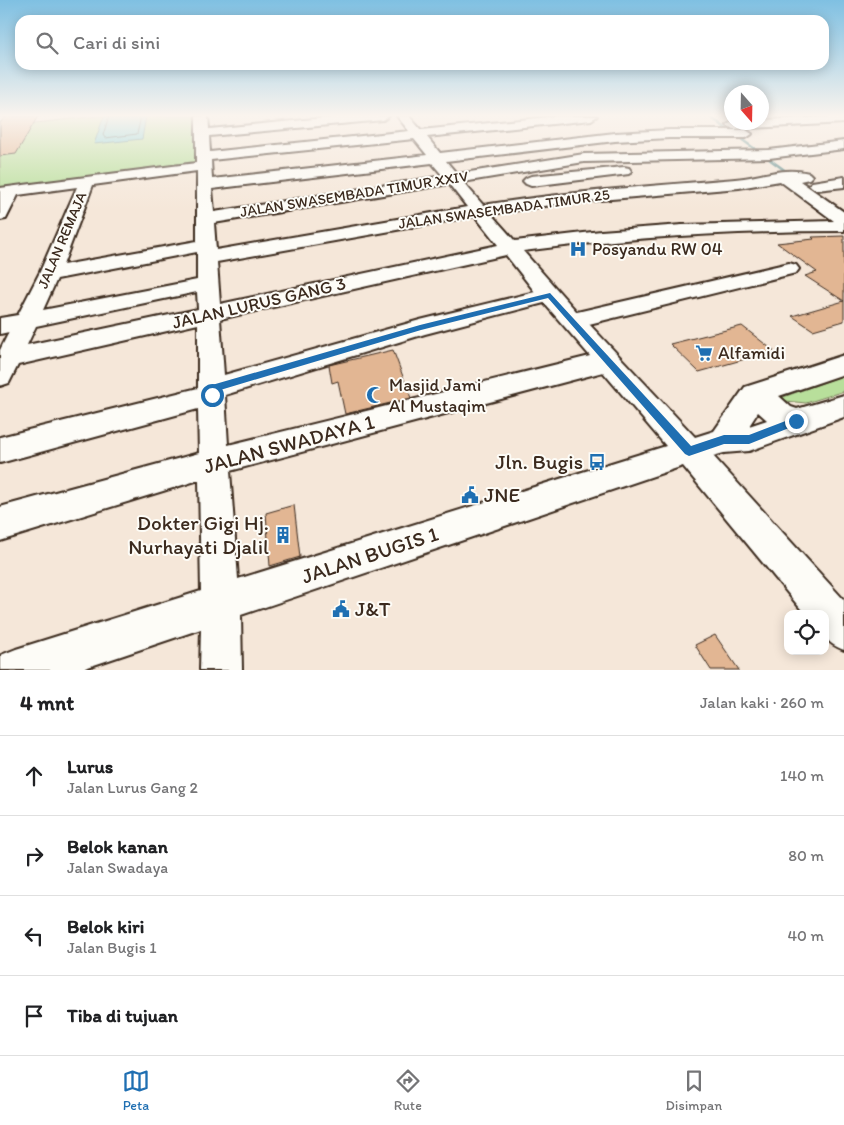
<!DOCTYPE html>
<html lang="id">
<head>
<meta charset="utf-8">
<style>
	:root { --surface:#fff; --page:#f6f6f6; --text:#202124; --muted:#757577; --line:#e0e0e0; --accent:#1f6fb2 }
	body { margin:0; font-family:Itim,sans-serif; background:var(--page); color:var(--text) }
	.controls { position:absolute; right:15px; bottom:15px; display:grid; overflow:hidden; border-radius:10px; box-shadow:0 2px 12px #0003 }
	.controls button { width:45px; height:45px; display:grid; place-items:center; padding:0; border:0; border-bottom:1px solid var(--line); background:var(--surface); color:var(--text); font:25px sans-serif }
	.compass { position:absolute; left:724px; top:85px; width:45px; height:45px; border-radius:50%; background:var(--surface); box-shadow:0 2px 12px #0003; rotate:160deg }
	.stop { position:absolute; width:15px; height:15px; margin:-11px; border:4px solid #1f6fb2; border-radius:50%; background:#fff }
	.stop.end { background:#1f6fb2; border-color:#fff; box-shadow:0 1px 5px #0008 }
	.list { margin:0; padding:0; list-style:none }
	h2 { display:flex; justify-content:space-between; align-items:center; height:65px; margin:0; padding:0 20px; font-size:21px }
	h2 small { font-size:16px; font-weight:400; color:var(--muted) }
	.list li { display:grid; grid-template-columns:32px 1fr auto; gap:15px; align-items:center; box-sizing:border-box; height:80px; padding:0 20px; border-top:1px solid var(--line) }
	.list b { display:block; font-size:19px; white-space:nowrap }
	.list p { margin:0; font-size:16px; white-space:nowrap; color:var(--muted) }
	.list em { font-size:16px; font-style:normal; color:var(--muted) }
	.icon { flex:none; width:28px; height:28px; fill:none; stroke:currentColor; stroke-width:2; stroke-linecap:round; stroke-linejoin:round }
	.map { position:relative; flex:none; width:844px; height:670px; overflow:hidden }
	.search { position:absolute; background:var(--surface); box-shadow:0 2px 12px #0003; left:15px; right:15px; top:15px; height:55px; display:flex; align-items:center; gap:12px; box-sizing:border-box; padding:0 18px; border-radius:15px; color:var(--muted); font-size:19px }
	.sheet { height:385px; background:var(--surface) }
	nav { display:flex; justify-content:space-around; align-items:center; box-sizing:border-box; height:70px; border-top:1px solid var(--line); background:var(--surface); font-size:14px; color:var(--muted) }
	nav a { display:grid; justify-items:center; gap:2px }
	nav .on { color:var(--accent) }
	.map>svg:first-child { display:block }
</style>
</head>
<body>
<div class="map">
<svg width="844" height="670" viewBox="0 0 844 670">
	<rect width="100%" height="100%" fill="#f5e7d9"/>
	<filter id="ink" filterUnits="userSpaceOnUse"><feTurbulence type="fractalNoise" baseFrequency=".02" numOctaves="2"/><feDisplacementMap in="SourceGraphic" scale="10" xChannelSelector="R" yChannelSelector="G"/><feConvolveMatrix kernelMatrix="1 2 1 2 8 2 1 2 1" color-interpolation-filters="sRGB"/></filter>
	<g filter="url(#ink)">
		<!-- green -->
		<path fill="#b8df9b" stroke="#7a845c" d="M98 116H194L201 165 0 193V127Z
			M844 375V391L806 403 775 400Z"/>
		<!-- water -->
		<path fill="#81d2d9" stroke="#658f8e" d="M104 116H146L142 139 94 144Z"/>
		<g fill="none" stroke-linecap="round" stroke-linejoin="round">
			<!-- shore -->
			<path stroke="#576d69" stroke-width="1" d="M109 116 103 135 105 138 137 134 141 116"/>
			<!-- stream-far1 -->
			<path stroke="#658f8e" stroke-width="2.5" d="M709 116 797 179"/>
			<!-- stream -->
			<path stroke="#658f8e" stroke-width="4" d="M795 178 810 188"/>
		</g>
		<!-- building -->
		<path fill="#e2b693" stroke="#3b2a1e" d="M6 116H38L16 154 0 156V123Z
			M844 236V301L805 276 817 272 777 243 814 239 812 237Z
			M844 301V321L813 330 792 316Z
			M742 326 774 351 699 372 670 344Z
			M393 350 411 398 345 414 338 381 332 383 329 365Z
			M294 505 300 557 270 566 266 513Z
			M715 635 739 670H711L695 645Z"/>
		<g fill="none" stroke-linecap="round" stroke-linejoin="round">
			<!-- minor casing -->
			<g stroke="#3b2a1e" stroke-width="4">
				<path id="minor" d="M196 116H208L209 129 346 116H389L383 120 209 136 210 152 409 131 397 116H409L421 130 558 116H597L591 120 427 137 440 153 615 133 669 130H746L752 134 746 138H669L615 141 446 161 457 174 584 154 769 150 844 141V149L769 158 584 162 463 182 483 205C567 192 650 186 735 179 761 177 783 166 809 173L812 176 809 179 800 181 844 212V231C736 231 630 237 523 251L577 312 789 263 796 265 799 269 796 273 589 324 695 437 714 431 745 387 844 355V374L779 396 791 407 797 409 844 395V417L749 451 724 453 713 456 844 600V650C822 641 825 636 825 614H805L683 466 241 615 242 670H200L201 629 79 670H0L1 655 16 649 201 591 199 480 0 541V507L199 453 198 409 0 463V437L198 388V324L18 365 9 383 0 386V350L9 332 0 334V318L18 315 39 274 77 187 18 195 6 219 0 220V188L196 163ZM414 139 427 155 212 179 211 160ZM432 163 443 176 214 212 212 189ZM197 171V241L63 265 93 185ZM780 181 834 221 682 225 601 231 515 241 491 214 565 203 739 188ZM449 184 467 207 216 250 214 223ZM475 216 498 245 220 304 217 262ZM197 252V280L43 310 57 279ZM506 255 535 292 420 320 224 375 220 319ZM197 292 198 309 27 345 36 326ZM544 303 590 356 228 445 225 395 425 334ZM603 372 666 446 238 579 230 471ZM758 412 767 420 749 426Z
					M844 116V123L733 129 727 125 732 122H762V120Z
					M624 167 629 168 631 171 629 174 531 186 526 184 523 181 526 178 531 176Z
					M844 177V187L817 190 812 188 809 185 812 182Z"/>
			</g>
			<!-- minor -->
			<use href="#minor" fill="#fdfcf7" fill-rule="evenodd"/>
		</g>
	</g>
	<!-- sky -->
	<linearGradient id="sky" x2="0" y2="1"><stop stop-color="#7fc0e2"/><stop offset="0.55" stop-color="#faf4ee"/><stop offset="1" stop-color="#faf4ee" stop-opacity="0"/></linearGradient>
	<rect width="844" height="210" fill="url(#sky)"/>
	<!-- route -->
	<path fill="#1f6fb2" d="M550 293 691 446 724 435H749L796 417 799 418V424L749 444H724L689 456 685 454 548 298 421 330 217 391 215 397 212 398 208 395 207 389 212 385 420 325Z"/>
	<!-- icons -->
	<defs>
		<g id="hospital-bare" transform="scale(1.35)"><path d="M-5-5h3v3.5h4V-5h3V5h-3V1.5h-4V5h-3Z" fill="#1f6fb2" stroke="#fdfcf7" stroke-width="2.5" paint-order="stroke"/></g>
		<g id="supermarket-bare" transform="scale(1.35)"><path d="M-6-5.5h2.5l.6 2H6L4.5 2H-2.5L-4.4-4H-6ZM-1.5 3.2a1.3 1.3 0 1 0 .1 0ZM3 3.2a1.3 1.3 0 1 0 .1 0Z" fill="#1f6fb2" stroke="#fdfcf7" stroke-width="2.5" paint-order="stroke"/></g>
		<g id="mosque-bare" transform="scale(1.35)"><path d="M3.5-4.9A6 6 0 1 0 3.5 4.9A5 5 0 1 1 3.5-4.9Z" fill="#1f6fb2" stroke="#fdfcf7" stroke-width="2.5" paint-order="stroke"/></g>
		<g id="bus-bare" transform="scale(1.35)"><path d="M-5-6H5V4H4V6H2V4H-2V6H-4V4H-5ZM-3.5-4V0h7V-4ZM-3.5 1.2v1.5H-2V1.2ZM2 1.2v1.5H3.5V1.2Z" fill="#1f6fb2" stroke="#fdfcf7" stroke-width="2.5" paint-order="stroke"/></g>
		<g id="civic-bare" transform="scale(1.35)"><path d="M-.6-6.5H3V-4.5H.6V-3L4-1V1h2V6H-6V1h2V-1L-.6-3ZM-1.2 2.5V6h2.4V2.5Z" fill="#1f6fb2" stroke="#fdfcf7" stroke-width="2.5" paint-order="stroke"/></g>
		<g id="building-bare" transform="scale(1.35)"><path d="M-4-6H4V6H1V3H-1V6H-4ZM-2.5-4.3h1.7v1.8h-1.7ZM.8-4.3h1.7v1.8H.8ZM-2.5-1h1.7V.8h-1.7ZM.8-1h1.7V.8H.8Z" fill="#1f6fb2" stroke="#fdfcf7" stroke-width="2.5" paint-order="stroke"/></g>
	</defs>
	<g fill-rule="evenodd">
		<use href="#hospital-bare" x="578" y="249"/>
		<use href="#supermarket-bare" x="704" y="353"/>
		<use href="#mosque-bare" x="375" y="395"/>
		<use href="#bus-bare" x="597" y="462"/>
		<use href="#civic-bare" x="470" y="495"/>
		<use href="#building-bare" x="283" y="535"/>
		<use href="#civic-bare" x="341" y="609"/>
	</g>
	<g text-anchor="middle" stroke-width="4" stroke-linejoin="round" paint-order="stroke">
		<!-- far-street labels -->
		<g font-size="15" fill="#3b2a1e" stroke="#fdfcf7">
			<text transform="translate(354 194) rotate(-9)" y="5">JALAN SWASEMBADA TIMUR XXIV</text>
			<text transform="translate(504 209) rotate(-8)" y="5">JALAN SWASEMBADA TIMUR 25</text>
			<text transform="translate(62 240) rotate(-67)" y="5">JALAN REMAJA</text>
		</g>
		<!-- poi labels -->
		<g font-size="18" fill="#3b2a1e" stroke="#fdfcf7" text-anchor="start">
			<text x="592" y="255">Posyandu RW 04</text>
			<text x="718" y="359">Alfamidi</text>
			<text x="389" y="391">Masjid Jami<tspan x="389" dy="21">Al Mustaqim</tspan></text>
		</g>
		<!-- street labels -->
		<g font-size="18" fill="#3b2a1e" stroke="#fdfcf7">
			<text transform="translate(259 303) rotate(-13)" y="6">JALAN LURUS GANG 3</text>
		</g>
		<!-- near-street labels -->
		<g font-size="21" fill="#3b2a1e" stroke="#fdfcf7">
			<text transform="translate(289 444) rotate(-15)" y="7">JALAN SWADAYA 1</text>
			<text transform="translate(370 555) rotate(-18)" y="7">JALAN BUGIS 1</text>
		</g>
		<!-- near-poi labels -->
		<g font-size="21" fill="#3b2a1e" stroke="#fdfcf7" text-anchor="end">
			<text x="583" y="469">Jln. Bugis</text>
			<text x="484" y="502" text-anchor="start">JNE</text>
			<text x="269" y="530">Dokter Gigi Hj.<tspan x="269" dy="24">Nurhayati Djalil</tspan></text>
			<text x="355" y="616" text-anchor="start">J&amp;T</text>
		</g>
	</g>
</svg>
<div class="controls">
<button><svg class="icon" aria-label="locate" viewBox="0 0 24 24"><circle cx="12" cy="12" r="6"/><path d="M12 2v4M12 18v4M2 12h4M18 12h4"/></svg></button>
</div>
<svg class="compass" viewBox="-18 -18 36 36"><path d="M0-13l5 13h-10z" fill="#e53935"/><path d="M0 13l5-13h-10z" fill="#757577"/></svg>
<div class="stop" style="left:212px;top:395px"></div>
<div class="stop end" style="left:796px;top:421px"></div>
<div class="search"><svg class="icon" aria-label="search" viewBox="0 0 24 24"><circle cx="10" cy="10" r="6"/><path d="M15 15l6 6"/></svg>Cari di sini</div>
</div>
<section class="sheet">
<h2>4 mnt<small>Jalan kaki · 260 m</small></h2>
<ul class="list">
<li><svg class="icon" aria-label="ahead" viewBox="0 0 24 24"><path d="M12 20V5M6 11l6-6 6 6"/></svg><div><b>Lurus</b><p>Jalan Lurus Gang 2</p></div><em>140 m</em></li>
<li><svg class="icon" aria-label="right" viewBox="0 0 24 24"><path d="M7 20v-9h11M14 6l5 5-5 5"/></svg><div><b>Belok kanan</b><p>Jalan Swadaya</p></div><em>80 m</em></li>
<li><svg class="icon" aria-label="left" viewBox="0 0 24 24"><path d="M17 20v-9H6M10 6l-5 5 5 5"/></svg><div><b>Belok kiri</b><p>Jalan Bugis 1</p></div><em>40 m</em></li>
<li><svg class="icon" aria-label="arrive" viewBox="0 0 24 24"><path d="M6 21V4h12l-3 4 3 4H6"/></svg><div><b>Tiba di tujuan</b></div></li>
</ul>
</section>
<nav>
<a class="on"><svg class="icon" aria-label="map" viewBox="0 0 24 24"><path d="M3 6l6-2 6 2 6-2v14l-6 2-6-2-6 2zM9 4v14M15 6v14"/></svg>Peta</a>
<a><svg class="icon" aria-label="directions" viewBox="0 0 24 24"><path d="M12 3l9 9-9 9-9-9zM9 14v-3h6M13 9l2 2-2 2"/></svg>Rute</a>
<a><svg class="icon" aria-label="saved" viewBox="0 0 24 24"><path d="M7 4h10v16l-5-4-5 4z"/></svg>Disimpan</a>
</nav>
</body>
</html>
